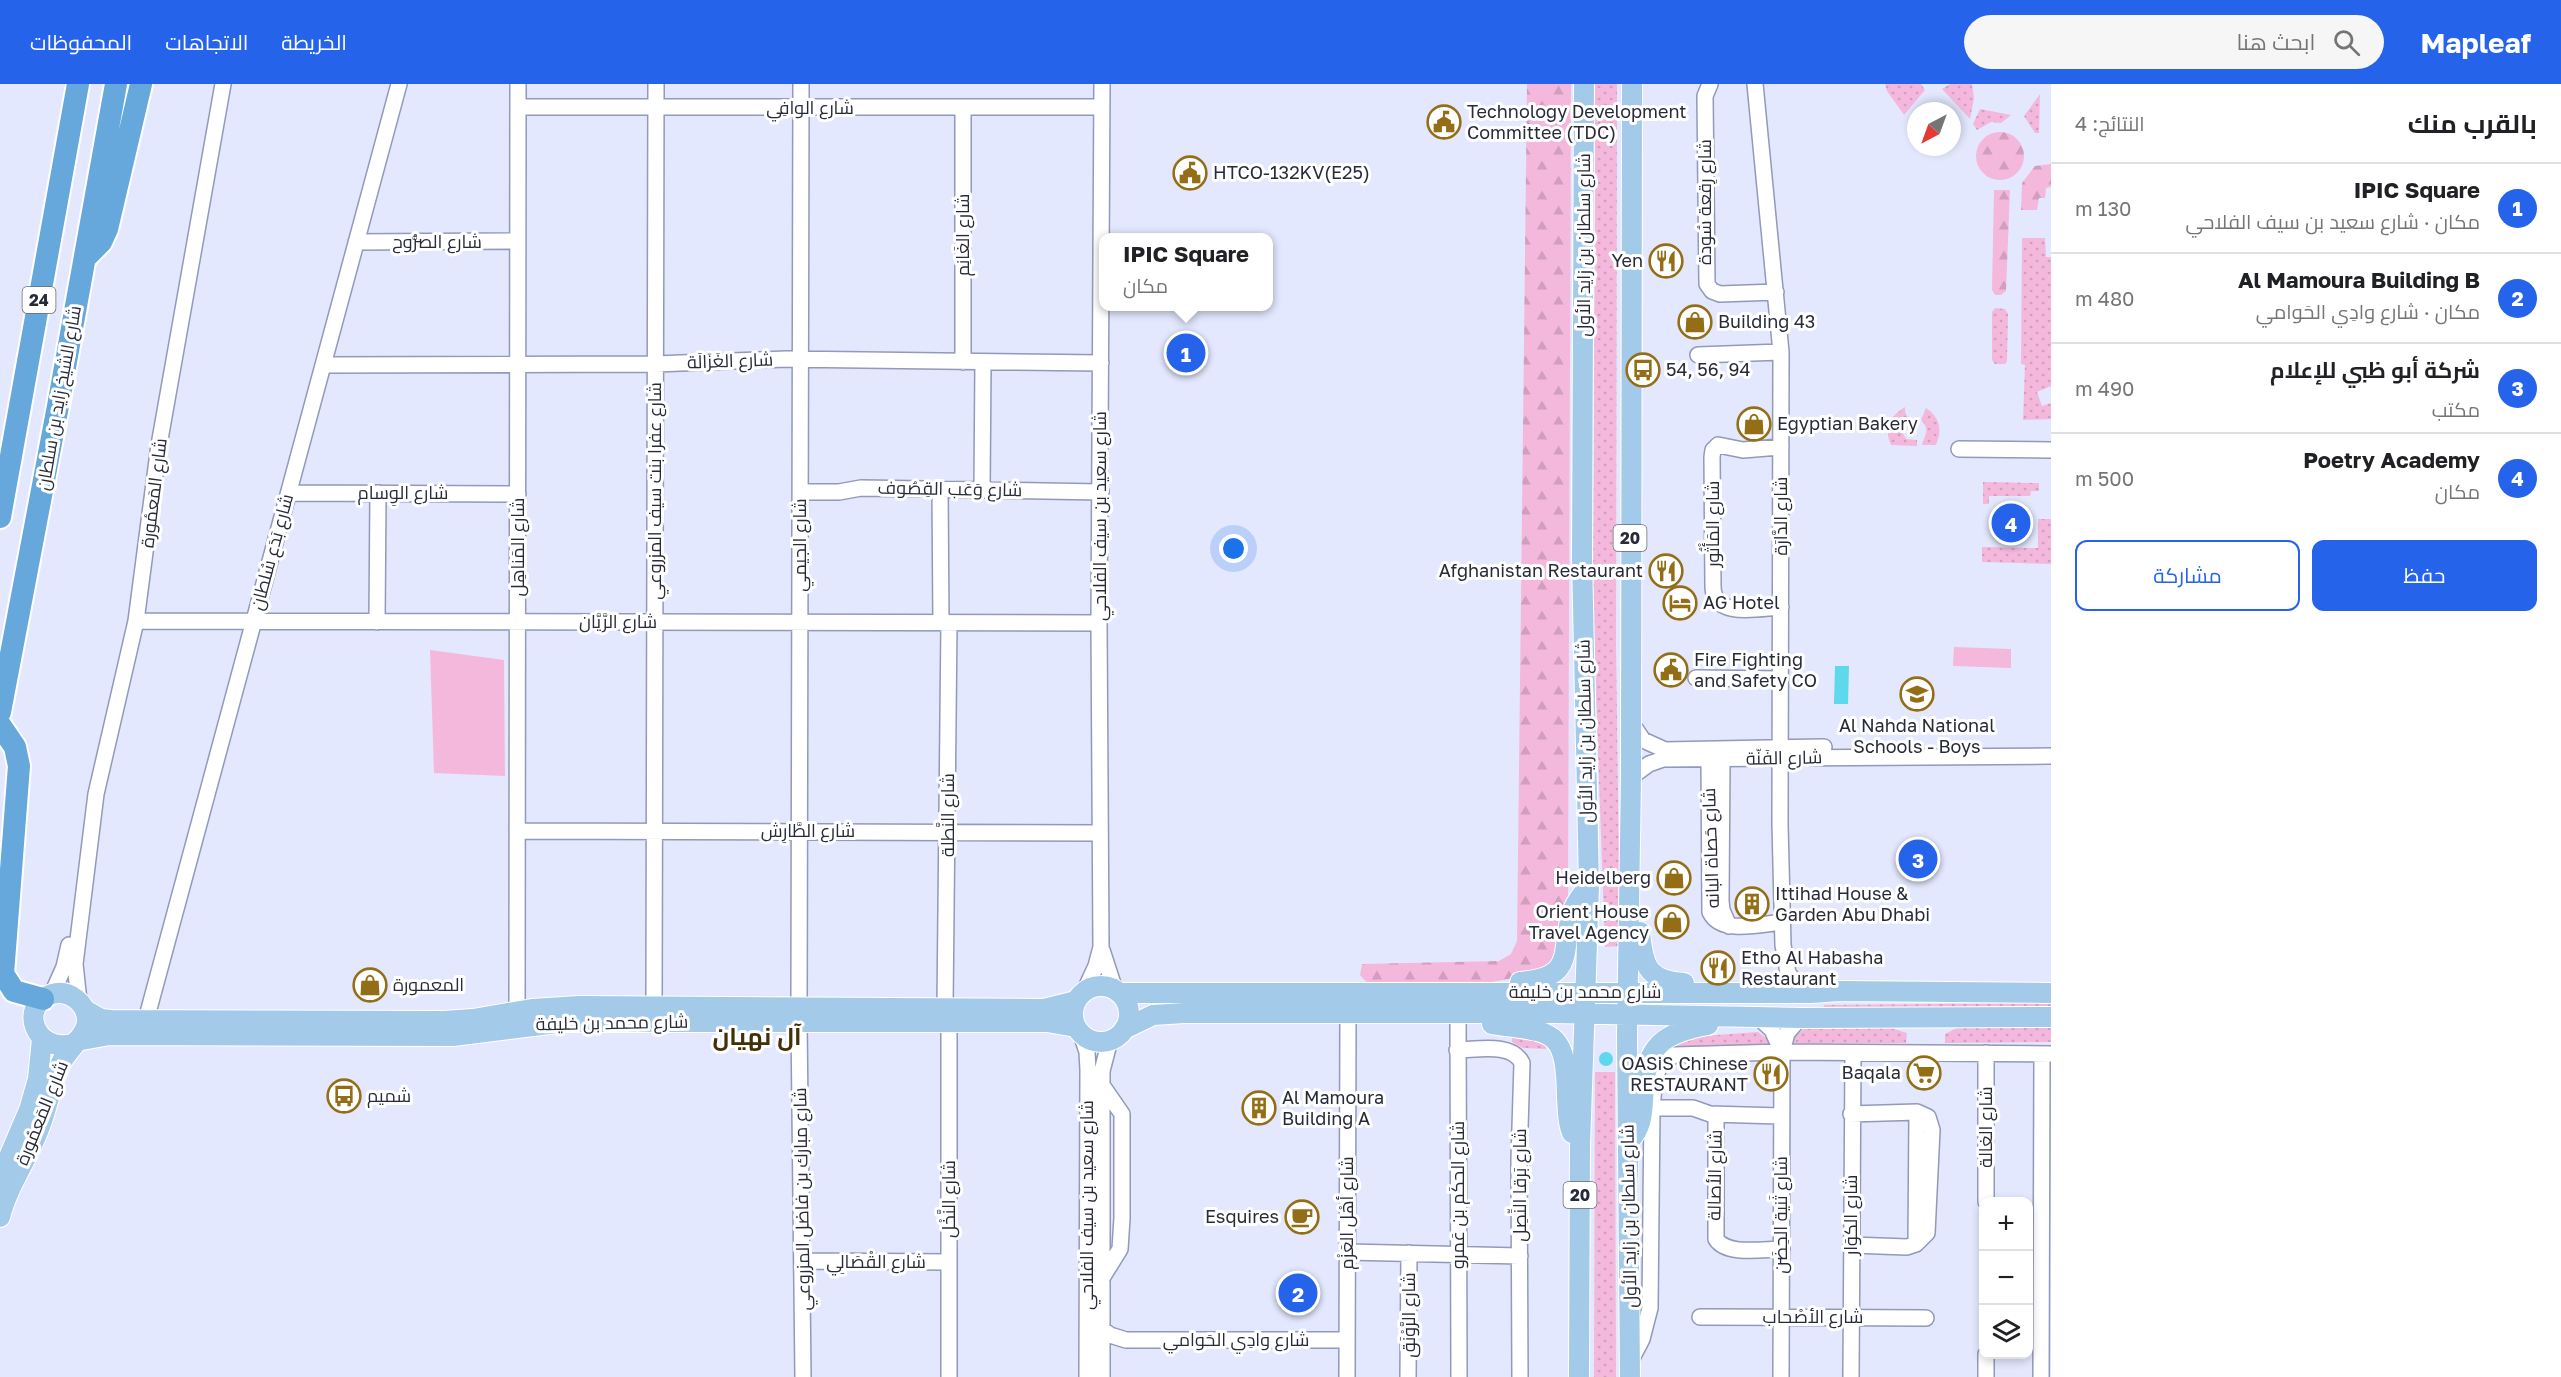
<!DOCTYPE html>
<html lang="ar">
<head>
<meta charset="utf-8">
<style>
	:root { --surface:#fff; --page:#f6f6f6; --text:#202124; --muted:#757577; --line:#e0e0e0; --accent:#2563eb }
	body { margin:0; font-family:"Golos Text",Cairo,sans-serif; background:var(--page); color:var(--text); direction:rtl }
	.controls { position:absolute; right:18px; bottom:18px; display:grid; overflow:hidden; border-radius:12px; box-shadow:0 3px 9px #0003 }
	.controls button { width:54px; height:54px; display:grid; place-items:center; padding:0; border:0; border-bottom:2px solid var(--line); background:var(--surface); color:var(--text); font:30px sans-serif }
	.compass { position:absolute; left:1907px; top:18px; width:54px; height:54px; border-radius:50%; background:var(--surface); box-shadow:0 3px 9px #0003; rotate:221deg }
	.you { position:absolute; left:1234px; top:465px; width:21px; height:21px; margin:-15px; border:4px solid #fff; border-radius:50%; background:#1a73e8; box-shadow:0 0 0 9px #1a73e833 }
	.badge { display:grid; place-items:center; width:39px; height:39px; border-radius:50%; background:var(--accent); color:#fff; font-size:20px; font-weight:700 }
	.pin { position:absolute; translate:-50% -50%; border:3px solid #fff; box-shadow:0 2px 6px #0006 }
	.popup { position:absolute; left:1099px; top:149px; width:174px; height:78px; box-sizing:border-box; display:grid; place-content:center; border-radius:12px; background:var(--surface); filter:drop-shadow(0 2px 4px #0005); font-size:20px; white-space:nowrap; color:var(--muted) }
	.popup b { font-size:22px; color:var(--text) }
	.popup::after { content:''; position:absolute; left:50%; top:100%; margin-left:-12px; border:12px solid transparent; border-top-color:var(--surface) }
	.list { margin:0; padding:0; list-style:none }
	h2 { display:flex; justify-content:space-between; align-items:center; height:78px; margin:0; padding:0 24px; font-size:26px }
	h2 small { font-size:20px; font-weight:400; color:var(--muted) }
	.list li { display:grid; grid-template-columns:39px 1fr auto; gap:18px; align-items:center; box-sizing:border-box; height:90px; padding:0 24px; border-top:2px solid var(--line) }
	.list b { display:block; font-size:22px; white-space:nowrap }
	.list p { margin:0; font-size:20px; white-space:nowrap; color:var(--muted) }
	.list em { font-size:20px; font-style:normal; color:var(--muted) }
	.actions { display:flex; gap:12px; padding:18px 24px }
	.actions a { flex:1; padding:14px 0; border:2px solid var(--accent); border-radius:12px; text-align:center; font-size:21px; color:var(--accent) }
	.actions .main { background:var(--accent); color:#fff }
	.icon { flex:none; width:33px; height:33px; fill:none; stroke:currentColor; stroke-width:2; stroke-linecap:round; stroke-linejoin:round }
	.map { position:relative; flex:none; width:2051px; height:1293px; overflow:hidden; direction:ltr }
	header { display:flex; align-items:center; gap:36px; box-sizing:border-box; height:84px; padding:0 30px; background:var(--accent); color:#fff }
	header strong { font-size:28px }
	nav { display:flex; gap:33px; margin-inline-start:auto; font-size:21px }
	.search { width:420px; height:54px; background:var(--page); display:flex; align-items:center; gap:15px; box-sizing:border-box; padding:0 21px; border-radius:33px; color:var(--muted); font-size:22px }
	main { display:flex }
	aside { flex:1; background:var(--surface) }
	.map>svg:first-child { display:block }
</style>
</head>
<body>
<header>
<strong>Mapleaf</strong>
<div class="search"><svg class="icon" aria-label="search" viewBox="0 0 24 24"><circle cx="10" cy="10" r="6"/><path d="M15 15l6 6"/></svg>ابحث هنا</div>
<nav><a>الخريطة</a><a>الاتجاهات</a><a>المحفوظات</a></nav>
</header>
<main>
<aside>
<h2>بالقرب منك<small>النتائج: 4</small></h2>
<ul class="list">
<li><span class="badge">1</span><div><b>IPIC Square</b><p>مكان · شارع سعيد بن سيف الفلاحي</p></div><em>130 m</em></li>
<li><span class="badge">2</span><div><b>Al Mamoura Building B</b><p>مكان · شارع وادِي الحَوامي</p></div><em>480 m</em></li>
<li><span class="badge">3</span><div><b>شركة أبو ظبي للإعلام</b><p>مكتب</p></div><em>490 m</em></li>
<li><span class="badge">4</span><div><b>Poetry Academy</b><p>مكان</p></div><em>500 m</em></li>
</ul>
<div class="actions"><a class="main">حفظ</a><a>مشاركة</a></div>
</aside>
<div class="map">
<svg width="2051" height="1293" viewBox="0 0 2051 1293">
	<defs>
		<pattern id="grass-dots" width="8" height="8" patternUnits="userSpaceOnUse" patternTransform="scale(1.5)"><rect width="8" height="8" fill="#f4b8dc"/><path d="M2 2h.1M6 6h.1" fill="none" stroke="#d19ebe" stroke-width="1.8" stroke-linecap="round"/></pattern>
		<pattern id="forest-firs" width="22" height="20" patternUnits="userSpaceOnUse" patternTransform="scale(1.5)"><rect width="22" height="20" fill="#f4b8dc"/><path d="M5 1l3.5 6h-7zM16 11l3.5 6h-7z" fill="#d19ebe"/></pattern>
	</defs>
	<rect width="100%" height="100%" fill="#e3e8fe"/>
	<!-- grass -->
	<path fill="url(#grass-dots)" d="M1593 0H1617L1616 562 1620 862 1605 863 1593 529 1595 73Z
		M1885 0H1921L1925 6 1904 31 1887 7Z
		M1950 0H1972L1974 14 1970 35 1942 5Z
		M2040 10 2039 49H2035L2024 32Z
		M1980 25 2011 31 2001 39 1991 38 1977 46 1973 40Z
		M2022 154H2045L2046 173H2051V302L2037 308 2042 322 2051 319V335L2023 336 2025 281 2021 280Z
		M1995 224 2005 225 2008 230 2007 277 2005 280H1995L1992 276V228Z
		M1905 323V328L1910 338 1904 342 1902 348 1906 355 1917 356V362L1891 361C1884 344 1889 333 1905 323Z
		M1926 324C1941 334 1942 347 1936 361H1922C1924 351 1931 346 1921 336Z
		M1983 398 2039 399V407H2031L2030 412H1989V420H1983Z
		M2038 435H2051V480L1982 478V463L2038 464Z
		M2051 919V926L1823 929 1824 921Z
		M1959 943 2051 944V958L1945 959V950Z
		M1891 944 1907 949 1906 959H1794L1793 954 1804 945Z
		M1758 948 1770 957 1771 962 1675 965 1677 959 1689 953Z
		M1512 949 1547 955 1546 965 1523 964 1512 958Z
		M1595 988H1615L1616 1293H1594Z"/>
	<!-- forest -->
	<path fill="url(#forest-firs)" d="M1527 0H1571L1568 817 1552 883 1520 893 1485 899H1367L1360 891 1362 880 1499 877 1511 870 1517 857Z
		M1976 72a24 24 0 1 1 48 0a24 24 0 1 1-48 0Z
		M2051 80V103L2046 104 2045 114H2039L2037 126H2021L2022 99 2035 82Z
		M1994 106H2010L2006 207 2001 211H1995L1992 206Z"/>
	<!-- garden -->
	<path fill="#f4b8dc" d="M1954 563 2011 565V584L1953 582Z
		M430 566 504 576 505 692 434 689Z"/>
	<!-- water -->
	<path fill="#5dd8ec" d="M1835 582H1849L1848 620H1834Z
		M1599 975a7 7 0 1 1 14 0a7 7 0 1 1-14 0Z"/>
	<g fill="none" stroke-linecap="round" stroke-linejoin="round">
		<!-- minor casing -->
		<g stroke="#9299ba" stroke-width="18">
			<path id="minor" d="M1710 0 1705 12 1707 200 1712 207 1720 210 1776 208
				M1755 0 1781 268 1780 740 1783 861 1788 889 1803 909
				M518 23H1102
				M356 158 518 157
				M1698 271 1781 268
				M963 278V25
				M324 281 656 280 786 275 1101 279
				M1959 365 2051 366
				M940 405 941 539
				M982 405 983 278
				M800 408H839L861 404 1101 408
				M289 409 518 410
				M1781 523C1759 524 1714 535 1713 503L1712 373 1713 366 1718 361 1743 366 1781 363
				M136 537 1099 539
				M377 538 378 409
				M1696 594 1781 595
				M1630 637 1643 656 1665 666 1824 663
				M1709 675 1710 828C1721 851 1761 840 1782 838
				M1722 675 1721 817 1722 826 1729 842
				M1631 693 1649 680 1663 675 2051 672
				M517 747 1099 749
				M1102 866 1115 906
				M1084 908 1096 882 1101 863 1099 539 1102 0
				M52 910 64 883 69 861
				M79 917 75 880 96 710 136 537 159 361 223 0
				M654 922 656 0
				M799 922 801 0
				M945 922 949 539
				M517 927 518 0
				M1458 929 1459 1293
				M1758 933 1772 946 1782 968
				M146 936 399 0
				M799 937 803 1293
				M949 937V1293
				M1081 950 1087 968 1088 986 1087 1293
				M1457 966C1477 966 1512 958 1522 979L1519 1076 1520 1293
				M1652 1024H1693L1710 1030 1781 1032
				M1716 1030V1155C1727 1172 1763 1165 1782 1165
				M1851 1030 1917 1028 1928 1033 1932 1046 1927 1149 1916 1160 1907 1163 1851 1161
				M1986 1118V969
				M1916 1160 1917 1028
				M1348 1168 1520 1172
				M804 1177 949 1178
				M1102 1194 1120 1165 1122 1134V1030L1102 1001
				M1700 1233 1926 1234
				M1101 1244 1110 1251 1126 1256H1346
				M1631 1276 1642 1255 1650 1224 1652 1024 1655 993 1662 978 1675 971 1782 968 2051 970
				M1102 1293V987L1110 956
				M1347 1293 1348 929
				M1408 1293 1409 1169
				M1781 1293 1782 968 1787 949 1800 934
				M1851 1293 1853 969
				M1986 1293V1270
				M2041 1293 2042 970"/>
		</g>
		<!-- major casing -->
		<g stroke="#fff" stroke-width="22">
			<path id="major" d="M1640 848C1643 881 1647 897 1684 899
				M1520 898C1579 893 1559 866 1573 826 1577 816 1583 809 1589 802
				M1073 930a28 28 0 1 1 56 0a28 28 0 1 1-56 0Z
				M1119 909H1811L1840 907 2051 909
				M85 926 101 935 111 936 444 937 473 935 532 925 579 922 1044 925 1076 917
				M1492 940C1553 949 1566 943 1567 1013 1568 1025 1567 1037 1572 1049
				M1124 945 1153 931 1184 929H1553L1800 934 2051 933
				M76 957 110 951 453 952 565 938H1047L1076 943
				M1630 1056C1641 1044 1642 1032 1643 1017 1645 966 1656 950 1708 941
				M0 1094 29 1026 38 995 42 955
				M0 1133C8 1101 28 1075 39 1045 48 1023 51 999 61 979 68 965 87 951 87 937 87 919 69 905 52 910 18 921 34 970 73 960
				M1579 1293 1580 1061 1589 802 1582 474 1584 0
				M1630 1293 1627 953 1631 693 1632 0"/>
		</g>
		<!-- highway casing -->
		<g stroke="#fff" stroke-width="26">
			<path id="highway" d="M86 173 101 158 107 145 141 0
				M0 433 78 0
				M0 628 58 322 116 0
				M0 641 15 663 19 682 3 890 14 907 43 915"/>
		</g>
		<!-- minor -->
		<use href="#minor" stroke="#fff" stroke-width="15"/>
		<!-- major -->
		<use href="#major" stroke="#a3cbe9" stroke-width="20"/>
		<!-- highway -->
		<use href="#highway" stroke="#66a8db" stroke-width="22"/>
	</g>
	<!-- icons -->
	<defs>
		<g id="civic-ring" transform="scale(1.725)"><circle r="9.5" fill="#fff" stroke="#946e17" stroke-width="1.5"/><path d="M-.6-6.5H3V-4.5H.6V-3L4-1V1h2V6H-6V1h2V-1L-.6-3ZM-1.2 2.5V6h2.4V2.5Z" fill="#946e17"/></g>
		<g id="restaurant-ring" transform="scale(1.725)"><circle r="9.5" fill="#fff" stroke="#946e17" stroke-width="1.5"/><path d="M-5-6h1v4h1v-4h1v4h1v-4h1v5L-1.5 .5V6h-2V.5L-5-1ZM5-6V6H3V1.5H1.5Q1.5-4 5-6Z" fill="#946e17"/></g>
		<g id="shop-ring" transform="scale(1.725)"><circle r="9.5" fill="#fff" stroke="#946e17" stroke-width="1.5"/><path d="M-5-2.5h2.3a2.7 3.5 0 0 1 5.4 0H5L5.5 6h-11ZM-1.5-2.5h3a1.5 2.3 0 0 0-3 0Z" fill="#946e17"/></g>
		<g id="bus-ring" transform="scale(1.725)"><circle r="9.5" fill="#fff" stroke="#946e17" stroke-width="1.5"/><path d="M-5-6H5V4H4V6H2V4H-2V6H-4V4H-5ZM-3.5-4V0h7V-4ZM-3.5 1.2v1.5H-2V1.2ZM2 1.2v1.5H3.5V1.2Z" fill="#946e17"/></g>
		<g id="hotel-ring" transform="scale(1.725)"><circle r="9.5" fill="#fff" stroke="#946e17" stroke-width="1.5"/><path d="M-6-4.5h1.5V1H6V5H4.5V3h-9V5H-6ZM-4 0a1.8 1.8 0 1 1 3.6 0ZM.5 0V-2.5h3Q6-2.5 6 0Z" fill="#946e17"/></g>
		<g id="school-ring" transform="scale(1.725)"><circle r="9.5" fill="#fff" stroke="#946e17" stroke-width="1.5"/><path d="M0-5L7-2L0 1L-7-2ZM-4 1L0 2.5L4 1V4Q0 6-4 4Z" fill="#946e17"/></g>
		<g id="building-ring" transform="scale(1.725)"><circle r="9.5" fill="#fff" stroke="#946e17" stroke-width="1.5"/><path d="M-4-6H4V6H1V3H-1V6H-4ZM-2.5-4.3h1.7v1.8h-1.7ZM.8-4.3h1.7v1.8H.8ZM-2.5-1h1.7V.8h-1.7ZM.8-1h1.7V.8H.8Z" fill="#946e17"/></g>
		<g id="supermarket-ring" transform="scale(1.725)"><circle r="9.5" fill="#fff" stroke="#946e17" stroke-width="1.5"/><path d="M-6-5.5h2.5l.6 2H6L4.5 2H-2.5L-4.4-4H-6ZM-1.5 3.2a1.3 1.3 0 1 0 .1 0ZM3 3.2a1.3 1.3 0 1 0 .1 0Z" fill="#946e17"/></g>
		<g id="cafe-ring" transform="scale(1.725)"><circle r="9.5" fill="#fff" stroke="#946e17" stroke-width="1.5"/><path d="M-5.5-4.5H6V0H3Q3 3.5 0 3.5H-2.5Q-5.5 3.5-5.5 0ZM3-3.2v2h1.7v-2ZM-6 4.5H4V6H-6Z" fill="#946e17"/></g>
	</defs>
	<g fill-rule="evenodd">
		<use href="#civic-ring" x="1444" y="38"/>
		<use href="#civic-ring" x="1190" y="89"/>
		<use href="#restaurant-ring" x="1666" y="177"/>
		<use href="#shop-ring" x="1695" y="238"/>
		<use href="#bus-ring" x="1643" y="286"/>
		<use href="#shop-ring" x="1754" y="340"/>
		<use href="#restaurant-ring" x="1666" y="487"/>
		<use href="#hotel-ring" x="1680" y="519"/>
		<use href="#civic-ring" x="1671" y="586"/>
		<use href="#school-ring" x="1917" y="610"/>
		<use href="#shop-ring" x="1674" y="794"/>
		<use href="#building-ring" x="1752" y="820"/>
		<use href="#shop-ring" x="1672" y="838"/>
		<use href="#restaurant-ring" x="1718" y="884"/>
		<use href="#shop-ring" x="370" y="901"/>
		<use href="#supermarket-ring" x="1924" y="989"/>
		<use href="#restaurant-ring" x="1771" y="990"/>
		<use href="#bus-ring" x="344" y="1012"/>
		<use href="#building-ring" x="1259" y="1024"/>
		<use href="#cafe-ring" x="1302" y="1133"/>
	</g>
	<g text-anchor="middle" stroke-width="6" stroke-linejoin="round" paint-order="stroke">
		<!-- shield labels -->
		<g fill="#fff" stroke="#686a74" stroke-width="1.5">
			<rect x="22.5" y="203" width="33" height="26" rx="4.5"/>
			<rect x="1613.5" y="441" width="33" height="26" rx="4.5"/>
			<rect x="1563.5" y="1098" width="33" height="26" rx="4.5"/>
		</g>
		<g font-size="16" font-weight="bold" fill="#272a38">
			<text x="39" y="222">24</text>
			<text x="1630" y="460">20</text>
			<text x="1580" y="1117">20</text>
		</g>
		<!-- street labels -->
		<g font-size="18" fill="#272a38" stroke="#fff">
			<text x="810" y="30">شارع الوافِي</text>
			<text transform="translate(1705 118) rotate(-90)" y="6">شارع رِقعة سُودة</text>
			<text transform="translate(963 151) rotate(-90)" y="6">شارع الغَانِم</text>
			<text x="437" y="164">شارع الصُّرُوح</text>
			<text transform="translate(1584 161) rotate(-90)" y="6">شارع سلطان بن زايد الأول</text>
			<text transform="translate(730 277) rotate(-2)" y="6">شارع الغَزَالَة</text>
			<text transform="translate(59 314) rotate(-80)" y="6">شارع الشيخ زايد بن سلطان</text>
			<text transform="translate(950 405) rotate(1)" y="6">شارع وَعَب القِصُوف</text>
			<text transform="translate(655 407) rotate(-90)" y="6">شارع عفرا بنت سيف المزروعي</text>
			<text transform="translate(154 409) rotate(-83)" y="6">شارع المَعمُورة</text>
			<text x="403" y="415">شارع الوِسام</text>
			<text transform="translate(1100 432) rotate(-90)" y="6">شارع سعيد بن سيف الفلاحي</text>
			<text transform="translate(1781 432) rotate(-90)" y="6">شارع الدَّارَة</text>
			<text transform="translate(1713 440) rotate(-90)" y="6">شارع المَأْثُور</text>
			<text transform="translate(800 461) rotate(-90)" y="6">شارع الجيمي</text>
			<text transform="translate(518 463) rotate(-90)" y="6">شارع المَناهِل</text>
			<text transform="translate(272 468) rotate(-75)" y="6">شارع بَدَع سُلطان</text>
			<text x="618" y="544">شارع الرَّيَّان</text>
			<text transform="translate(1585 647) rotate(-91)" y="6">شارع سلطان بن زايد الأول</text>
			<text transform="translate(1784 674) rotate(-1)" y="6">شارع الفَنّة</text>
			<text transform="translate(948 731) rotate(-90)" y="6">شارع النَّطلة</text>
			<text x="808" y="753">شارع الطَّارِش</text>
			<text transform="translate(1711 764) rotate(-92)" y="6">شارع حَصاة البانه</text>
			<text x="1585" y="914">شارع محمد بن خليفة</text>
			<text transform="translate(612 939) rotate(-1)" y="6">شارع محمد بن خليفة</text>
			<text transform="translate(42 1029) rotate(-68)" y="6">شارع المَعمُورة</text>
			<text transform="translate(1986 1043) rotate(-90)" y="6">شارع الغالة</text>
			<text transform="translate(1715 1091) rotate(-89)" y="6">شارع الأصالة</text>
			<text transform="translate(1520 1101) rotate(-90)" y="6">شارع بَرقا النِّصِل</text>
			<text transform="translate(1458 1111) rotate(-90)" y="6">شارع الحكَم بن عَمرو</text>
			<text transform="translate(802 1115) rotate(-91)" y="6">شارع مبارك بن فاضل المزروعي</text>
			<text transform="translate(949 1115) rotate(-90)" y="6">شارع النَّخْل</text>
			<text transform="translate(1087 1121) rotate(-90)" y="6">شارع سعيد بن سيف الفلاحي</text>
			<text transform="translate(1347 1129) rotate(-90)" y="6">شارع أهْل العَزْم</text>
			<text transform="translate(1781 1131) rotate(-90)" y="6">شارع ثَنية الحِضَن</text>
			<text transform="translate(1851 1131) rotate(-90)" y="6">شارع الكوَار</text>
			<text transform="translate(1629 1132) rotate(-91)" y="6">شارع سلطان بن زايد الأول</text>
			<text x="876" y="1184">شارع القْصَالِي</text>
			<text transform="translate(1409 1231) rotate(-90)" y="6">شارع الرَّوْنَق</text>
			<text x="1813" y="1239">شارع الأصْحاب</text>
			<text x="1236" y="1262">شارع وادِي الحَوامي</text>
		</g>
		<!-- poi labels -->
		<g font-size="18" fill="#272a38" stroke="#fff" text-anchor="start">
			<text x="1467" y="34">Technology Development<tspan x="1467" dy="21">Committee (TDC)</tspan></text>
			<text x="1213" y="95">HTCO-132KV(E25)</text>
			<text x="1643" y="183" text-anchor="end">Yen</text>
			<text x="1718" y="244">Building 43</text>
			<text x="1666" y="292">54, 56, 94</text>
			<text x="1777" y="346">Egyptian Bakery</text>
			<text x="1643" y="493" text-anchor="end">Afghanistan Restaurant</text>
			<text x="1703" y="525">AG Hotel</text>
			<text x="1694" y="582">Fire Fighting<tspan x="1694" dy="21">and Safety CO</tspan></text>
			<text x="1917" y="648" text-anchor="middle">Al Nahda National<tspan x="1917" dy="21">Schools - Boys</tspan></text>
			<text x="1651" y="800" text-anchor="end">Heidelberg</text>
			<text x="1775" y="816">Ittihad House &amp;<tspan x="1775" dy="21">Garden Abu Dhabi</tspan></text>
			<text x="1649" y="834" text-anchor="end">Orient House<tspan x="1649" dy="21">Travel Agency</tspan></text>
			<text x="1741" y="880">Etho Al Habasha<tspan x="1741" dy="21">Restaurant</tspan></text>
			<text x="393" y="907">المعمورة</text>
			<text x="1748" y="986" text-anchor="end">OASiS Chinese<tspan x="1748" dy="21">RESTAURANT</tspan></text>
			<text x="1901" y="995" text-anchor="end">Baqala</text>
			<text x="367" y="1018">شميم</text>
			<text x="1282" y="1020">Al Mamoura<tspan x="1282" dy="21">Building A</tspan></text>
			<text x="1279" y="1139" text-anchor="end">Esquires</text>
		</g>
		<!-- district labels -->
		<g font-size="24" font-weight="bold" fill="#423007" stroke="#fff">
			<text x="757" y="961">آل نهيان</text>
		</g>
	</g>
</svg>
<div class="controls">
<button>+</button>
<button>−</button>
<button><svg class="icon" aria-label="layers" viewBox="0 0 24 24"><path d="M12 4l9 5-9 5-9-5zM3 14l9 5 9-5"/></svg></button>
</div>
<svg class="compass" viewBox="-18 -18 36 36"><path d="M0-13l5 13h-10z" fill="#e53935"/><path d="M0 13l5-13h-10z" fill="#757577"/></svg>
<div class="you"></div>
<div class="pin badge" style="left:1186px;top:269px">1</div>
<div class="popup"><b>IPIC Square</b>مكان</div>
<div class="pin badge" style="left:1298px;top:1209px">2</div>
<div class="pin badge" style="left:1918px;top:775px">3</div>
<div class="pin badge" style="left:2011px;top:439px">4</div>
</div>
</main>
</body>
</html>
